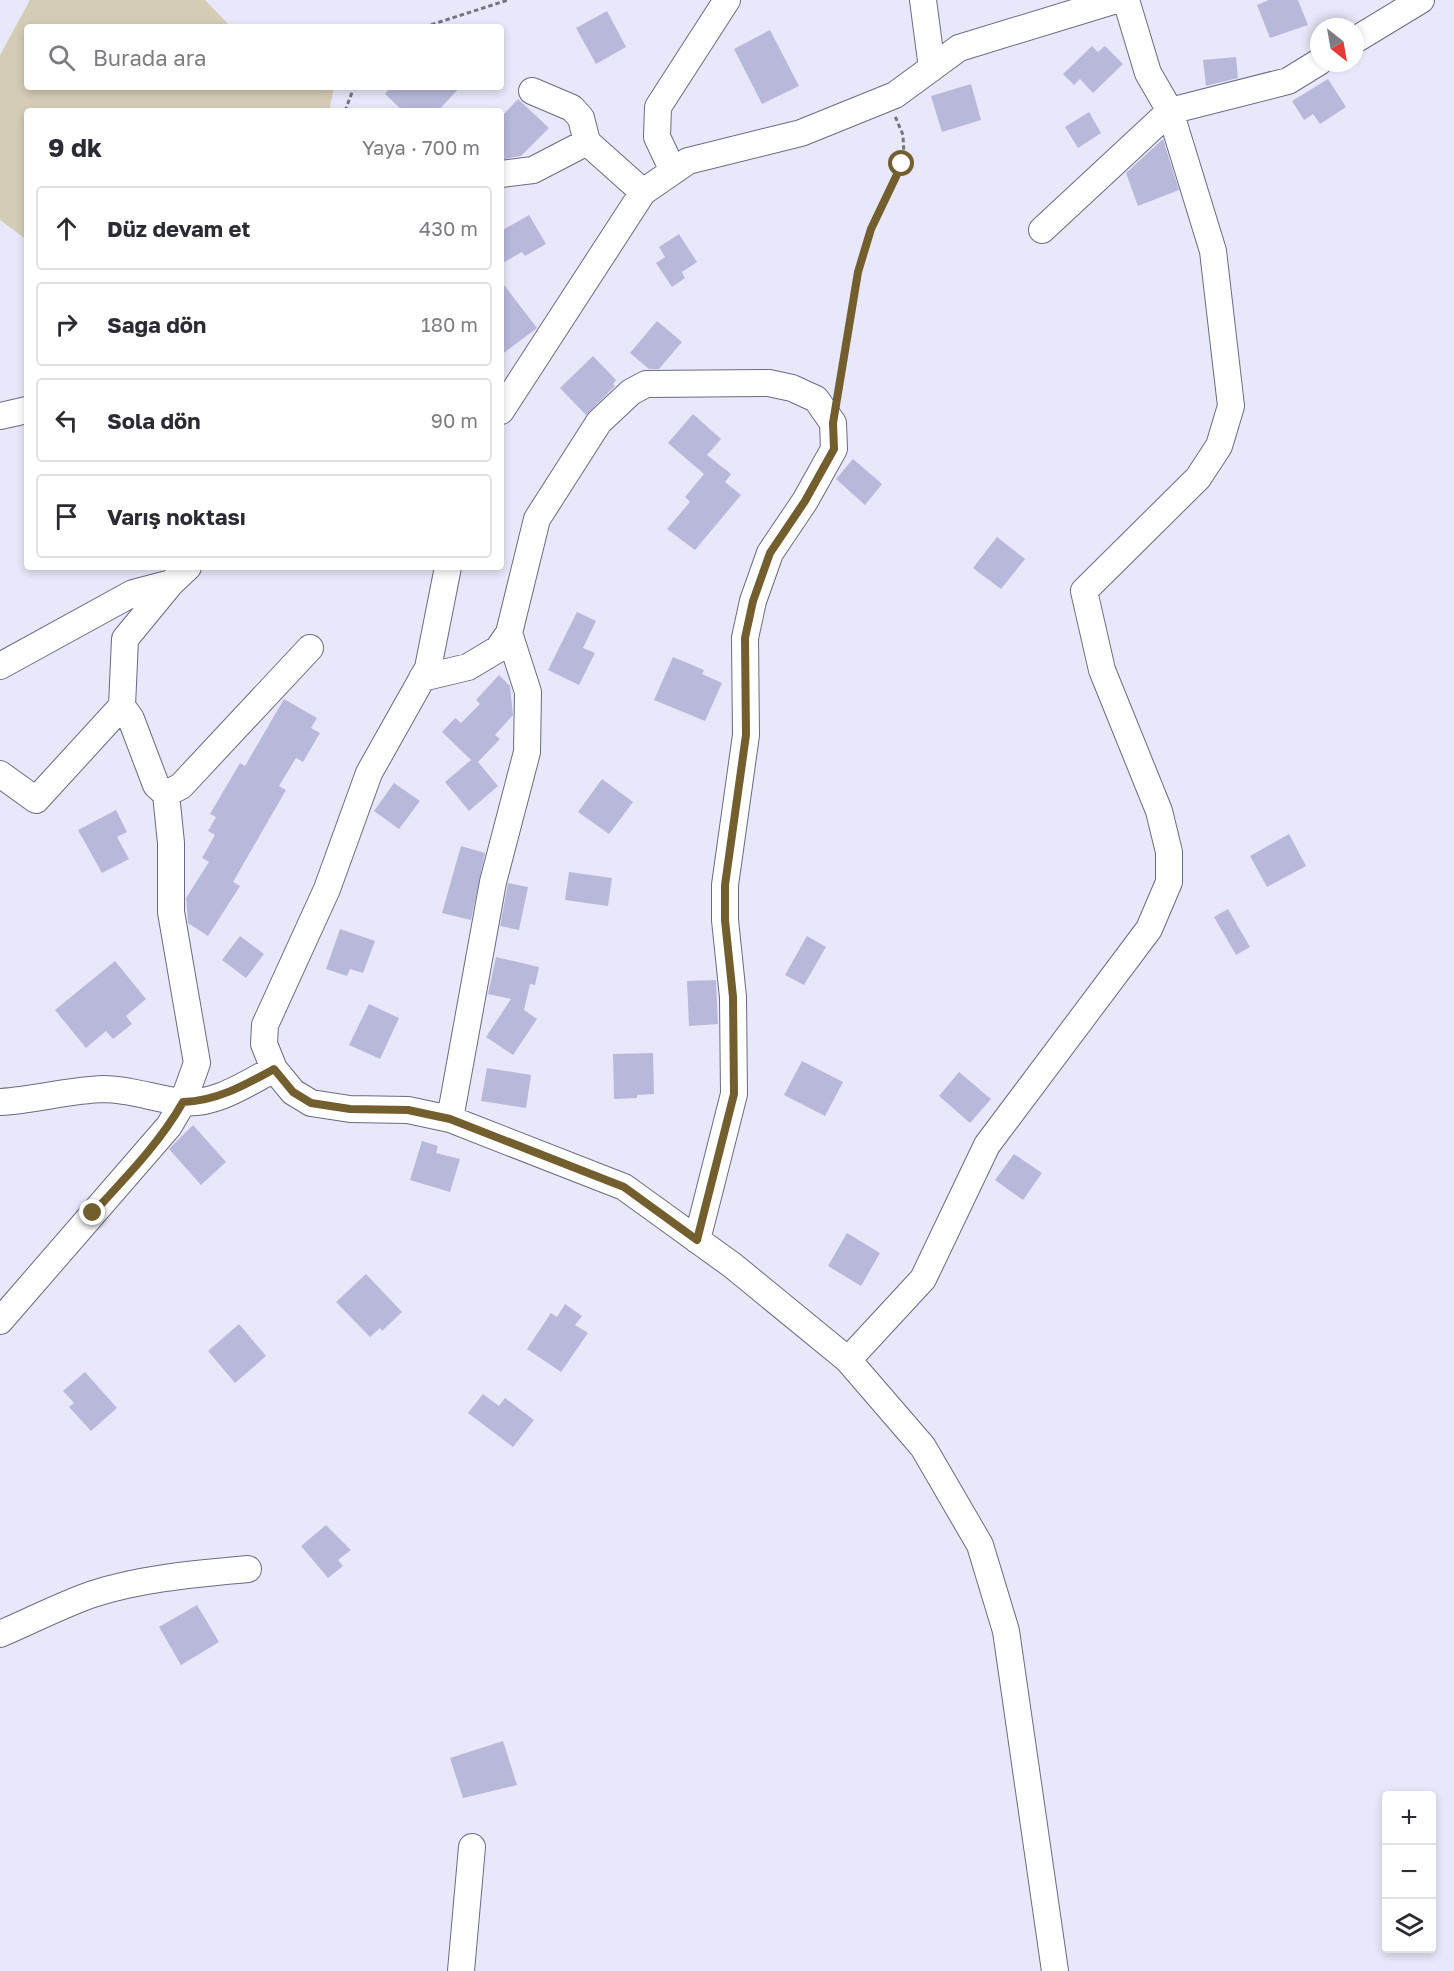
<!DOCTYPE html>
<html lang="tr">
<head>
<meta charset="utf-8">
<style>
	:root { --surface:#fff; --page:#f2f2f3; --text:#2b2b33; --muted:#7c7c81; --line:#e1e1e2 }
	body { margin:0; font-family:"Golos Text",sans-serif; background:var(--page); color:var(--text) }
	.controls { position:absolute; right:18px; bottom:18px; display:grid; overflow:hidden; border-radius:6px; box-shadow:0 3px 9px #0003 }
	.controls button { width:54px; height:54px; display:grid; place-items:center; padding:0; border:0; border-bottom:2px solid var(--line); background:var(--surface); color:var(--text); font:30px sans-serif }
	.compass { position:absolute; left:1310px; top:18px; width:54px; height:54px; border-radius:50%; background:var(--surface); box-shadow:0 3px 9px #0003; rotate:149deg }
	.stop { position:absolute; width:18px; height:18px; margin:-14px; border:4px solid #735e2d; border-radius:50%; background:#fff }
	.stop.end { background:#735e2d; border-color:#fff; box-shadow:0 2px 6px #0008 }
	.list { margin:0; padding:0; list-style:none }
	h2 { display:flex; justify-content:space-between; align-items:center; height:78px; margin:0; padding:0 24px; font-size:26px }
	h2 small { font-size:20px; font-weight:400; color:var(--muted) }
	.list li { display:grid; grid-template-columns:39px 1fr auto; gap:18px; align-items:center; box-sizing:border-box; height:84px; margin:0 12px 12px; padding:0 12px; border:2px solid var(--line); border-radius:6px }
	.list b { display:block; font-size:22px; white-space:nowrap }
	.list em { font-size:20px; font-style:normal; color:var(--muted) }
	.icon { flex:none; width:33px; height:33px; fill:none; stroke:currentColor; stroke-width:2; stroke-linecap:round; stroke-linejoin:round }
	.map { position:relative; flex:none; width:1454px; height:1971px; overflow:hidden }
	.search { position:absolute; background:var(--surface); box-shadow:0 3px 9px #0003; left:24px; top:24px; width:480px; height:66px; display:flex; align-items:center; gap:15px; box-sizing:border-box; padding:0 21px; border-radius:6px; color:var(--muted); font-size:22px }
	.panel { position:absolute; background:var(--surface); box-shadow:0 3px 9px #0003; left:24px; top:108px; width:480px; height:462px; border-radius:6px }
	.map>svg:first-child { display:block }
</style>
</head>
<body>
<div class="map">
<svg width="1454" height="1971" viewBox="0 0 1454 1971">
	<rect width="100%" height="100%" fill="#e8e8fa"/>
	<!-- green -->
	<path fill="#d5ccb6" d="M30 0H205L231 27H27V87H334L329 111H27V240L0 220V55Z"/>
	<!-- building -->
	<path fill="#b8b9da" d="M1269 0H1298L1308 25 1270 38 1257 5Z
		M607 11 626 47 596 64 576 28Z
		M770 30 799 86 762 104 734 49Z
		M1092 46 1098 52 1105 46 1123 64 1093 93 1080 79 1074 85 1063 74Z
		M1236 57 1238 78 1206 86 1203 60Z
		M1328 79 1346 107 1320 124 1313 114 1304 120 1292 101Z
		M971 84 981 120 942 132 931 96Z
		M391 87H460L438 111H403L385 94Z
		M518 99 549 128 521 156 504 159 501 156V117Z
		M1089 112 1101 133 1078 148 1065 127Z
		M1163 139 1179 190 1138 206 1126 173Z
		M529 215 546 244 525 256 522 252 501 264V231Z
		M679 234 697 262 682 272 685 278 672 287 656 263 665 257 659 247Z
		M501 281 537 328 501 355Z
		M657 321 682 342 659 369H649L630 353Z
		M593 356 616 380 613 384 615 386 586 415 560 388Z
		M693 414 721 439 707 455 731 474 725 482 741 495 695 550 667 529 690 502 685 497 704 474 668 443Z
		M853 459 882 484 865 505 836 479Z
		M997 537 1025 559 1001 589 973 568Z
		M577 612 596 621 583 648 595 653 579 685 548 670Z
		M673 657 704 670 702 674 722 683 705 721 654 700Z
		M499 675 510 686 513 715 495 735 500 739 478 762 498 786 469 811 445 782 471 760 442 732 455 718 461 723 480 704 476 700Z
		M284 699 317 718 311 728 320 733 303 762 296 758 279 786 286 790 233 882 240 886 208 936 188 923 186 898 209 862 202 858 215 835 208 831 216 817 210 814 240 763 245 766Z
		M602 779 633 802 609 834 578 812Z
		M394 783 420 801 399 829 374 811Z
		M116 810 127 832 117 837 129 859 102 873 78 830Z
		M1289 834 1306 866 1267 887 1250 856Z
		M461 846 485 853 471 920 442 913Z
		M569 872 612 878 608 906 565 900Z
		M508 883 528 887 519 930 500 926Z
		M1228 909 1250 947 1236 955 1214 917Z
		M340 929 375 941 363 973 350 969 347 976 326 969Z
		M240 936 264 954 246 978 222 960Z
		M807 936 826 947 804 985 785 975Z
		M496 957 539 967 535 985 530 984 524 1010 537 1019 513 1055 486 1037 511 999 488 994Z
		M115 961 146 999 126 1016 132 1024 113 1039 106 1031 86 1048 55 1010Z
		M716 980 718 1024 689 1026 687 981Z
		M369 1004 399 1018 380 1059 349 1045Z
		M653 1053 654 1094 637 1095V1098L614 1099 613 1054Z
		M802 1061 843 1082 825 1116 784 1095Z
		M487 1068 531 1075 526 1108 481 1101Z
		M959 1072 991 1099 970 1123 939 1096Z
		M193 1125 226 1162 201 1185 169 1149Z
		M422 1141 438 1146 436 1153 460 1159 450 1192 410 1180Z
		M1014 1154 1042 1173 1023 1200 995 1180Z
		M847 1233 880 1253 861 1286 828 1266Z
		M366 1274 402 1312 382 1331 380 1328 370 1337 336 1302Z
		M565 1304 582 1316 575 1325 588 1333 561 1372 527 1349 551 1313 557 1317Z
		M239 1324 266 1356 235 1383 208 1351Z
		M85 1372 117 1408 91 1431 69 1407 74 1403 63 1391Z
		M483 1394 499 1406 505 1398 534 1420 513 1447 468 1413Z
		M326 1525 351 1550 338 1560 343 1566 328 1578 301 1546Z
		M197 1605 219 1642 181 1665 159 1627Z
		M503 1741 517 1785 463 1798 450 1758Z"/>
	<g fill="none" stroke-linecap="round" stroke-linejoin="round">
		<!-- minor casing -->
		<g stroke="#6a6a84" stroke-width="28">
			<path id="minor" d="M923 0 932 68
				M1355 40 1421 0
				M532 91 572 108 581 118 587 142 643 192
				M673 171 657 137 658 107 727 0
				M501 174 533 170 587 142
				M1042 230 1170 111 1288 81 1319 62
				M501 411 643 192 688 161 801 133 895 95 959 48 1116 0
				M0 416 27 410
				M448 567 428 668 369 773 327 889 265 1025 264 1044 274 1069 293 1092 311 1103 350 1109 408 1110 450 1119 624 1187 732 1265 848 1360 923 1447 980 1545 1006 1631 1055 1971
				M0 666 133 593 171 583
				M422 678 468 667 498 649 509 633 537 519 599 422 631 392 646 384 769 383 792 388 816 399 833 423 834 449 805 501 770 553 753 601 745 638 746 735 725 885V920L733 997 734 1094 697 1240
				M0 774 36 800 122 706
				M166 794 181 786 310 648
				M0 1102C36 1100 68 1090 104 1089 129 1089 156 1099 181 1102 214 1106 246 1084 274 1069
				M450 1119 493 882 527 752 528 692 509 633
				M0 1321 169 1126 183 1102 197 1063 171 912V843L166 794 156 785 131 719 122 706 125 639 171 583 188 567
				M848 1360 923 1279 987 1145 1149 929 1169 882V852L1159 811 1102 670 1084 591 1198 478 1219 446 1231 406 1213 251 1170 111 1148 73 1126 0
				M0 1634C31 1621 61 1605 93 1594 143 1578 195 1574 248 1569
				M461 1971 472 1847"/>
		</g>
		<!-- path -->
		<path stroke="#747481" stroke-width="3" stroke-dasharray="4.5 3" stroke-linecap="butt" d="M424 27 508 0
			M345 111 354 87
			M837 394 846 334 864 250 904 156 903 135 895 116"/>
		<!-- minor -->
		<use href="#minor" stroke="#fff" stroke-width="26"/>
	</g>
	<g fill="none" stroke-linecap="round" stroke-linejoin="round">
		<!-- route -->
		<path stroke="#735e2d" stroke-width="8" d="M93 1213C125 1178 159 1144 183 1102 217 1101 245 1085 274 1069L293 1092 311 1103 350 1109 408 1110 450 1119 624 1187 697 1240 734 1094 733 997 725 920V885L746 735 745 638 753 601 770 553 805 501 834 449 833 423 858 272 871 229 902 164"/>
	</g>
</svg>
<div class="controls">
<button>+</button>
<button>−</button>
<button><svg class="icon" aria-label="layers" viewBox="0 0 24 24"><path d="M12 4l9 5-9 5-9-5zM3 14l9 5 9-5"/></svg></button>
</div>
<svg class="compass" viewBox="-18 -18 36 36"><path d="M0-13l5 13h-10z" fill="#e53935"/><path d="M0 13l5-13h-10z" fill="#7c7c81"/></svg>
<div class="stop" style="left:902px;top:164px"></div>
<div class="stop end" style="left:93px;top:1213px"></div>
<div class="search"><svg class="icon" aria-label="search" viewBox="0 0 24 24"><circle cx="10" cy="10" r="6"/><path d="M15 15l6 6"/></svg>Burada ara</div>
<section class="panel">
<h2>9 dk<small>Yaya · 700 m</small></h2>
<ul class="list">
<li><svg class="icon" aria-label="ahead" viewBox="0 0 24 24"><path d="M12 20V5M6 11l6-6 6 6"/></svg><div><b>Düz devam et</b></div><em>430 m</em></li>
<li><svg class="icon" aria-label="right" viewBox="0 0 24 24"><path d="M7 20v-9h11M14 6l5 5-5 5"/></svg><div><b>Sağa dön</b></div><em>180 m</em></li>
<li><svg class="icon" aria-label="left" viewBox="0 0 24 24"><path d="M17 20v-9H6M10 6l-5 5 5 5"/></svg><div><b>Sola dön</b></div><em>90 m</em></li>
<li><svg class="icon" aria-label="arrive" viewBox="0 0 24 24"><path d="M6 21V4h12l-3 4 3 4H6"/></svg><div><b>Varış noktası</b></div></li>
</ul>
</section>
</div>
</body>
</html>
